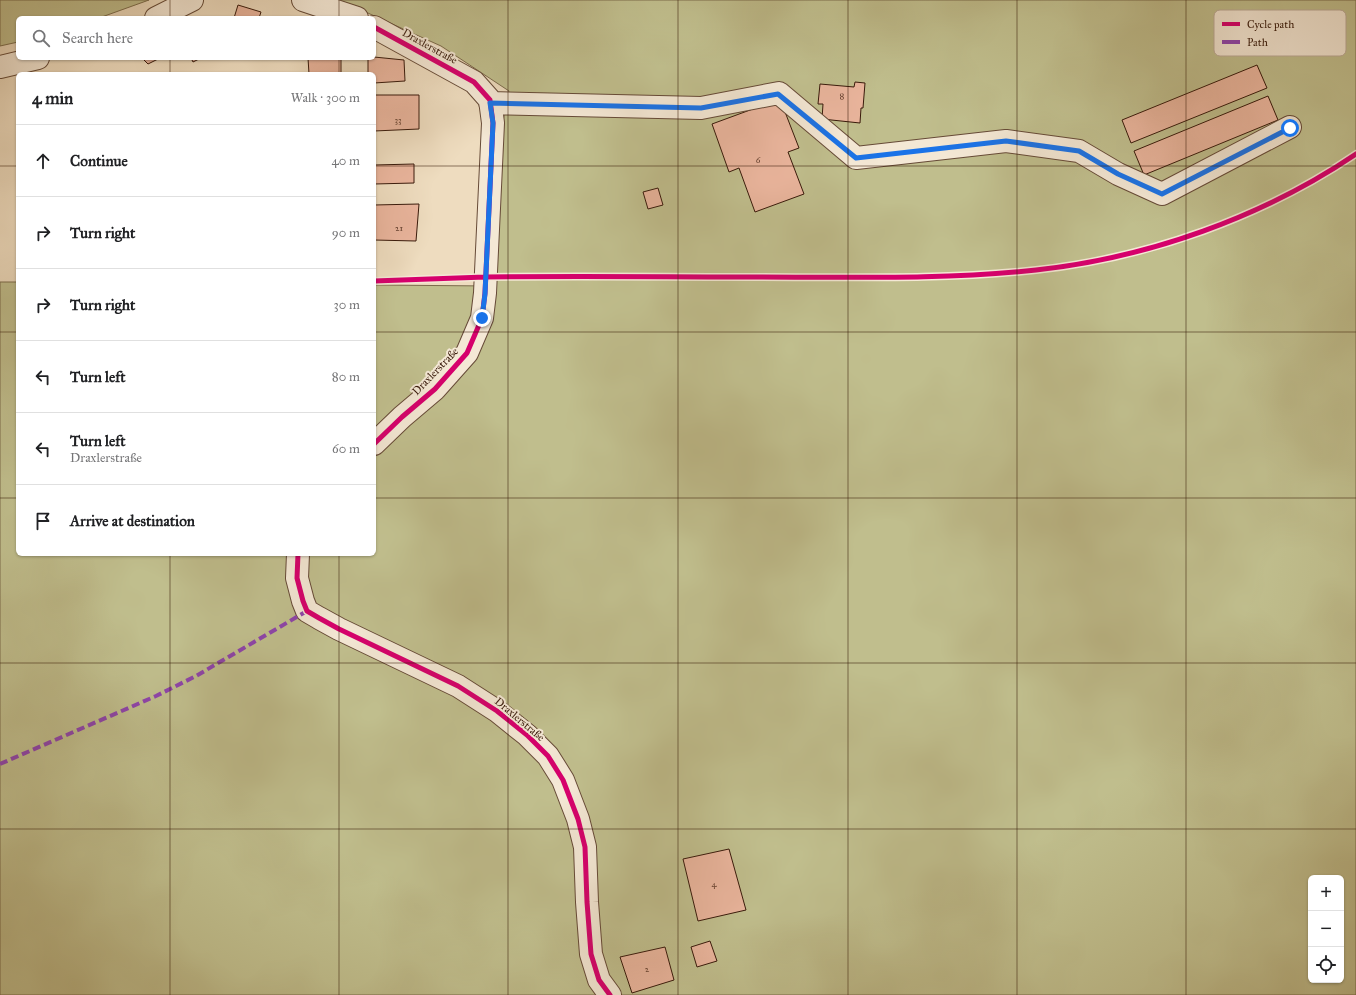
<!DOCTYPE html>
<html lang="en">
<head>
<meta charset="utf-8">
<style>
	:root { --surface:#fff; --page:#f2f2f2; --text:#202124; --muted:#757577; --line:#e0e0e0 }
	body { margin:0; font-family:"IM FELL Great Primer",serif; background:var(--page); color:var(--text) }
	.controls { position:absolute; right:12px; bottom:12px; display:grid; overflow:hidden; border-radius:6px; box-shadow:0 1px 3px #0004 }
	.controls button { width:36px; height:36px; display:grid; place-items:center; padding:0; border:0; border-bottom:1px solid var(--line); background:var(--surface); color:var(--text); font:20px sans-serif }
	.stop { position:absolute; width:12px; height:12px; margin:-9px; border:3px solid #1a73e8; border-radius:50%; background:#fff }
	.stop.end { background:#1a73e8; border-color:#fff; box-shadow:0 1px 4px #0008 }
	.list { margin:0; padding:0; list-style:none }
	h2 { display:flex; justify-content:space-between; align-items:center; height:52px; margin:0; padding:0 16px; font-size:17px }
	h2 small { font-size:13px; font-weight:400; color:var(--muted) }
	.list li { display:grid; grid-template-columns:26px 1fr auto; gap:12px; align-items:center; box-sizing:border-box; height:72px; padding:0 16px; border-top:1px solid var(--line) }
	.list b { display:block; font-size:15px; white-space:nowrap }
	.list p { margin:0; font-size:13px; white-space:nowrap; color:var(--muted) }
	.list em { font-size:13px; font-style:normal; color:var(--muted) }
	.icon { flex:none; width:22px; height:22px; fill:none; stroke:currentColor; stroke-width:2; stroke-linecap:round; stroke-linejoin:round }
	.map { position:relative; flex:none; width:1356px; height:995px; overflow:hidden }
	.search { position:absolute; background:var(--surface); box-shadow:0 1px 3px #0004; left:16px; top:16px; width:360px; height:44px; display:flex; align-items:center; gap:10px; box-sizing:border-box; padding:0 14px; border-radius:6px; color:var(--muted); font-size:15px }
	.panel { position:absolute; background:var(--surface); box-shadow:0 1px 3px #0004; left:16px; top:72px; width:360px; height:484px; border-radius:6px }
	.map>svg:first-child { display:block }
</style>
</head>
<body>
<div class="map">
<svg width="1356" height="995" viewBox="0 0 1356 995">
	<rect width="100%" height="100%" fill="#eedcbf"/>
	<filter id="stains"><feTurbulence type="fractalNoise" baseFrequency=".005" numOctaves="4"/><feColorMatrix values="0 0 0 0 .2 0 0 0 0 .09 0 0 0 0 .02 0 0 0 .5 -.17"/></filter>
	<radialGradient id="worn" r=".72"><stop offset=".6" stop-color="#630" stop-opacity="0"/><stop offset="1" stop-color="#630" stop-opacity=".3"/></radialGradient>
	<!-- green -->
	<path fill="#c0be8d" stroke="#7c6c4c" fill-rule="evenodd" d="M0 0H149L99 18H18V42L0 46Z
		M335 0H1356V995H0V282H18V554H374V285L491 286 499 141 509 91 441 46 359 9ZM1311 878H1341V980H1311Z"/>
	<!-- building -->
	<path fill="#eab59d" stroke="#38190a" d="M238 5 261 12 259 18H234Z
		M374 57 404 60 405 81 374 83V74H368V58Z
		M142 58H160L148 64Z
		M191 58H201L193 62Z
		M308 58H341V74H309Z
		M1257 65 1267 88 1131 143 1122 120Z
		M855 82 865 83 863 108H861L860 123 822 119 823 104H818L820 84 854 87Z
		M374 95H419V129L374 131Z
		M1268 96 1278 120 1144 175 1134 151Z
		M780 99 799 148 788 152 804 194 755 212 739 168 729 172 712 124Z
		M414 164V183L374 184V165Z
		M658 188 663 205 648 209 643 192Z
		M419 204 416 241 374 240V205Z
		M729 849 746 910 698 921 683 859Z
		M710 941 717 961 697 967 691 947Z
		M665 947 674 980 632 993 620 957Z"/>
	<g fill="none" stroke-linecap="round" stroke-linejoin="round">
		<!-- minor casing -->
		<g stroke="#664a37" stroke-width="24">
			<path id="minor" d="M303 0 357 18
				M156 18 192 0
				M374 27 474 82 490 100 493 123 485 293 482 318 467 353 435 389 402 417 374 444
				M0 67 38 58
				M490 103 701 108 779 93 856 158 1006 141 1079 151 1118 174 1162 194 1290 127
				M298 554 297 578 303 601 307 611 319 618 339 629 458 686 497 711 527 735 548 756 563 780 578 819 585 847 587 902 591 954 599 980 610 995"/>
		</g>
		<!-- minor -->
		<use href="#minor" stroke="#f4e8d5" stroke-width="22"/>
		<!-- quiet -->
		<path stroke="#8e44ad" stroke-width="4" stroke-dasharray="8 4" stroke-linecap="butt" d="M0 764 156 696 196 676 307 611"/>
		<!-- cycleway casing -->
		<g stroke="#f4e8d5" stroke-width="8">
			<path id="cycleway" d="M374 27 474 82 490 100 493 123 485 293 482 318 467 353 435 389 402 417 374 444
				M374 281C411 280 448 278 485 277 576 276 667 277 758 277 851 277 944 280 1036 270 1148 258 1263 217 1356 154
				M298 554 297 578 303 601 307 611 319 618 339 629 458 686 497 711 527 735 548 756 563 780 578 819 585 847 587 902 591 954 599 980 610 995"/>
		</g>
		<!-- cycleway -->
		<use href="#cycleway" stroke="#d6006c" stroke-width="5"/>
	</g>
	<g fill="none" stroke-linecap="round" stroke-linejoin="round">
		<!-- route -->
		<path stroke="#1a73e8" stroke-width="5" d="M482 318 485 294 493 123 490 103 701 108 778 94 856 158 1006 141 1079 151 1118 174 1162 194 1290 128"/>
	</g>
	<!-- grid -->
	<path fill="none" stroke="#38190a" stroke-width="1" stroke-opacity="0.55" d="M170 0V18M339 0V18M508 0V995M678 0V995M848 0V995M1017 0V995M1186 0V995M170 58V74M339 58V74M0 166H18M374 166H1356M0 332H18M374 332H1356M0 498H18M374 498H1356M170 554V995M339 554V995M0 663H1356M0 829H1356"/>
	<g text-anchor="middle" stroke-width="4" stroke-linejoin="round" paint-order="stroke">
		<!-- number labels -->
		<g font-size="9" fill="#64402f">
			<text x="842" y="99">8</text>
			<text x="398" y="123">33</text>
			<text x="758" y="163">6</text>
			<text x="399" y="231">21</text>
			<text x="714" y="887">4</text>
			<text x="647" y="972">2</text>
		</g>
		<!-- street labels -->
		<g font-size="11" fill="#38190a" stroke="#f4e8d5">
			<text transform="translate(430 46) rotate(29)" y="4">Draxlerstraße</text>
			<text transform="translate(435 371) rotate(-46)" y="4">Draxlerstraße</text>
			<text transform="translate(520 719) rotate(40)" y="4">Draxlerstraße</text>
		</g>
	</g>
	<!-- legend -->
	<rect x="1214" y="10" width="132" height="46" rx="6" fill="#f4e8d5" stroke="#bcaa98" stroke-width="1"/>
	<rect x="1222" y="22" width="18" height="4" fill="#d6006c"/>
	<rect x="1222" y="40" width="18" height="4" fill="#8e44ad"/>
	<g font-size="11" fill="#38190a">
		<text x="1247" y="28">Cycle path</text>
		<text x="1247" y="46">Path</text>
	</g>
	<rect width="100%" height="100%" filter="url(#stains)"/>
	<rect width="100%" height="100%" fill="url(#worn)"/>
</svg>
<div class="controls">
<button>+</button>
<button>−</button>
<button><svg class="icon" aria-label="locate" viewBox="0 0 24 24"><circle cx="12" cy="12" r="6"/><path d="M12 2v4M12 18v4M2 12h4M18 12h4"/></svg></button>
</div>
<div class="stop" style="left:1290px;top:128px"></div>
<div class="stop end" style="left:482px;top:318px"></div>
<div class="search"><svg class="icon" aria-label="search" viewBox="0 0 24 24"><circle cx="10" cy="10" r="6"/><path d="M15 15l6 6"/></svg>Search here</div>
<section class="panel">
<h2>4 min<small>Walk · 300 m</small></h2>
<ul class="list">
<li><svg class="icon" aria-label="ahead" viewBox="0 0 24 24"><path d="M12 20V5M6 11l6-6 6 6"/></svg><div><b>Continue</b></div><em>40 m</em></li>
<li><svg class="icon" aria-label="right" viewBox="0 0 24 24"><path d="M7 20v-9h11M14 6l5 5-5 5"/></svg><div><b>Turn right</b></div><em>90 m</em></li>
<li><svg class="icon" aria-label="right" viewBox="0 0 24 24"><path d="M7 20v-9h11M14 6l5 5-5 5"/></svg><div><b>Turn right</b></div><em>30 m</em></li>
<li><svg class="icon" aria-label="left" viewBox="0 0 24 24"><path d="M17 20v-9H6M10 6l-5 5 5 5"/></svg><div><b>Turn left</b></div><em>80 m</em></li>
<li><svg class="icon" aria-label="left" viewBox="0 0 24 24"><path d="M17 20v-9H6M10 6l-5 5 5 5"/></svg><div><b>Turn left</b><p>Draxlerstraße</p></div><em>60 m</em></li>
<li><svg class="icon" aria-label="arrive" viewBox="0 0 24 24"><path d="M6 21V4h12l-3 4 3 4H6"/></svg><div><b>Arrive at destination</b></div></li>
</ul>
</section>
</div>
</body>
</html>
